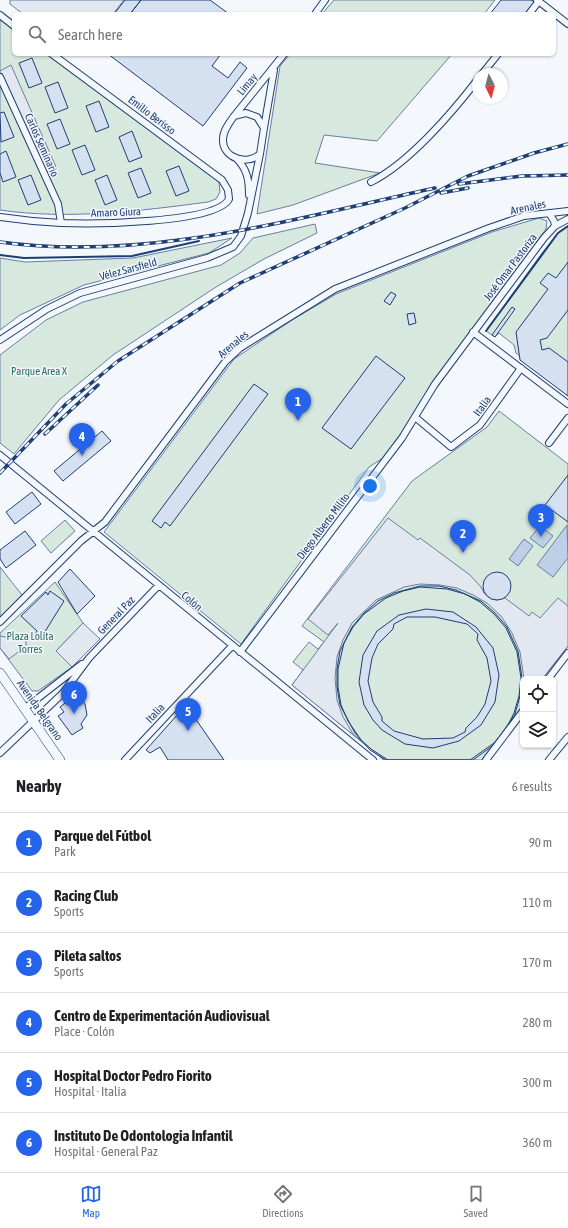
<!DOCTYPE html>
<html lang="en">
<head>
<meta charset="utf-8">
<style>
	:root { --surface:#fff; --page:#f2f2f2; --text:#202124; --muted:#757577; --line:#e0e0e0; --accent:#2563eb }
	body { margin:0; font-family:"Asap Condensed",sans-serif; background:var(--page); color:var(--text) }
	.controls { position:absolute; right:12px; bottom:12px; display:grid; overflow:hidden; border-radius:6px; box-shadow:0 1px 3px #0004 }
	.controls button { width:36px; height:36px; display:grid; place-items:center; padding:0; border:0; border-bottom:1px solid var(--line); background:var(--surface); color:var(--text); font:20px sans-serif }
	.compass { position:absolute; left:472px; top:68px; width:36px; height:36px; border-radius:50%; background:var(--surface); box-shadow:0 1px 3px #0004; rotate:174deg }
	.you { position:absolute; left:370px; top:486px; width:14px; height:14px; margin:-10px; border:3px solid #fff; border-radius:50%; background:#1a73e8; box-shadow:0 0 0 6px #1a73e833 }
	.badge { display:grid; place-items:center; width:26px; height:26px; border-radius:50%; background:var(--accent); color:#fff; font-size:13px; font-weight:700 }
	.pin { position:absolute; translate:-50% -33px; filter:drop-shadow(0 1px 2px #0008) }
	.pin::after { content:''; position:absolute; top:21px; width:14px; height:12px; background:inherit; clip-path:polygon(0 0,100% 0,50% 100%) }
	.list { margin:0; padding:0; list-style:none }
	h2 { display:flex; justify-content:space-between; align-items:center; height:52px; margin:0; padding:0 16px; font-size:17px }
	h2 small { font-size:13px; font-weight:400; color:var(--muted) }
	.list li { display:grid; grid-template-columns:26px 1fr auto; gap:12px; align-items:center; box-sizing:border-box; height:60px; padding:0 16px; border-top:1px solid var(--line) }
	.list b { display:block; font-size:15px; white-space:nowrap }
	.list p { margin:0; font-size:13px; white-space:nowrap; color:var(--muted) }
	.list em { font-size:13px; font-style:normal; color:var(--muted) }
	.icon { flex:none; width:22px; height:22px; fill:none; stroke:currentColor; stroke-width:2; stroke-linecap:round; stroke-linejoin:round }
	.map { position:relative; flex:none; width:568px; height:760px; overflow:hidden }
	.search { position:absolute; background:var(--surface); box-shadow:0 1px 3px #0004; left:12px; right:12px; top:12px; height:44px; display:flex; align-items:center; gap:10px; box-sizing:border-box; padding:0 14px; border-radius:6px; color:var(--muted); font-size:15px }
	.sheet { height:412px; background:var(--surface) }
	nav { display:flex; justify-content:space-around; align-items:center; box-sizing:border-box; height:56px; border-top:1px solid var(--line); background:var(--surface); font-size:11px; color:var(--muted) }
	nav a { display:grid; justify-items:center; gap:2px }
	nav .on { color:var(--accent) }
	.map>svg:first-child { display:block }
</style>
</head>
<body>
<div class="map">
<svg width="568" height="760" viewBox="0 0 568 760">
	<rect width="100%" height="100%" fill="#f4f7fb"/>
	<!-- green -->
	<path fill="#d7e8df" stroke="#687fa3" d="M334 0H495L484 14H322Z
		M0 20 14 30V54H46L219 182 220 192 216 199 208 202C140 211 68 220 0 210Z
		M290 54H452L377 141 324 135 315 163 380 173 293 205 257 214 280 66Z
		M539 218 547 221 546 229 433 382 402 432 383 458 369 467 241 644 104 532 234 359 292 320 336 294 492 232Z
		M315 224 317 233 264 259 216 287 113 355 59 400 14 454 0 443V355L46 320 83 302 221 265 240 253 253 238Z
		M568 226V396L516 353 514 345 499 333 495 337 486 331 542 253 558 233Z
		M232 238 209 253 84 285 20 315 0 330V258L25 262 133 258Z
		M499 411 568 464V646L542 679H523V705L482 760H384L292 685 303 670 293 662 309 642 318 649 324 642 302 626 412 481 487 427Z
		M65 520 75 531 51 553 41 541Z
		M0 567 22 595 0 617Z
		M55 582 83 623 56 651 72 667 38 691H32L0 648V633Z"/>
	<!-- parking -->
	<path fill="#e3e8f0" stroke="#687fa3" d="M10 0H124L113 14H23L10 4Z
		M11 65 56 167 41 174 0 82V71Z
		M388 518 418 540 420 538 470 575 481 587 484 593 491 599 497 600 505 598 529 616 532 612 540 618 558 598 568 606V646L542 679H524L520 652 512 633 501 616 487 603 473 595 457 588 440 585 420 584 404 587 376 600 352 623 343 640 337 657 335 678 337 700 343 717 353 734 384 760 292 685 338 623 328 635 308 619Z
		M83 623 100 639 72 667 56 651Z
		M0 636 26 641V646L9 659 0 648Z"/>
	<!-- water -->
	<path fill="#bed0e5" stroke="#687fa3" d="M567 525 568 558 553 577 537 565Z
		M540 526 553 536 543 548 530 538Z
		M524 539 533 546 518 566 509 559Z"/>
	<!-- building -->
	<path fill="#d5e0f0" stroke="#1d3f73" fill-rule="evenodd" d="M125 0H141L130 14H114Z
		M141 0H210L229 14H130Z
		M501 0H531L535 2 527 14H490Z
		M108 54H221L212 66 228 78 240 62 247 68 203 126Z
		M32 58 42 83 29 88 19 63Z
		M58 82 68 108 55 113 45 87Z
		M99 101 109 127 96 132 86 106Z
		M4 112 14 137 1 142 0 113Z
		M60 119 70 144 57 149 47 124Z
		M132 131 142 157 129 162 119 137Z
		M85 145 95 170 82 175 72 150Z
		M6 151 16 177 3 182 0 173V154Z
		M179 166 189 191 176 196 166 171Z
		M141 168 151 193 138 198 128 173Z
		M31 175 41 200 28 205 18 180Z
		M107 175 117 200 105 205 95 180Z
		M568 262V310L547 338 540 340 542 350 549 348 568 362V396L520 360 516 332 548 289 540 283 548 273 556 278Z
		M391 292 396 295 390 305 384 301Z
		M512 307 515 309 495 337 492 335Z
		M414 313 416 323 409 325 407 314Z
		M376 356 405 378 351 449 322 428Z
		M254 384 268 394 170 526 165 522 161 528 152 521Z
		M102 431 111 441 63 481 54 471Z
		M568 475V522L545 505Z
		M32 492 41 504 15 524 6 512Z
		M25 531 36 545 6 568 0 559V550Z
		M70 569 95 596 77 614 58 582Z
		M483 586a14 14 0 1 1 28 0a14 14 0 1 1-28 0Z
		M420 586H439L456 590 481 601 495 613 507 627 518 651 522 678 520 696 515 714 495 744 473 760H386L370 750 355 733 340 705 337 687V669L340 651 352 627 364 613 378 601 394 593ZM426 609 453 612 476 627 493 648 499 675 495 702 481 725 459 741 433 748 405 744 382 730 373 720 364 705 359 682 363 655 377 631 399 615Z
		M420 587 447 589 465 594 480 602 494 614 506 628 517 652 521 678 519 696 514 713 506 729 494 743 470 760H388L371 749 361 740 348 721 341 705 338 687V669L344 643 353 627 364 614 386 598 403 591ZM407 617H435L467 624 478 634 477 640 487 658 491 681 485 704 477 717 466 728 465 732 453 738 423 739 394 731 382 721V717L373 702 368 681 372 658 378 644 393 629 394 624Z
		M50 591 64 601 41 638 35 635 37 631 21 616 46 592 48 595Z
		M78 693 85 704 87 715 81 724 83 728 72 735 58 716 64 712 60 707Z
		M186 705 224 760H168L160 747 150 753 146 750Z"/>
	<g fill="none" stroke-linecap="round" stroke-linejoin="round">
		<!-- minor casing -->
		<g stroke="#1d3f73" stroke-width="8">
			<path id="minor" d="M537 0 568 24
				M315 14 325 0
				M529 14 539 1
				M0 15 14 26
				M482 74 498 54
				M0 77 58 204 61 223
				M246 113 257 117 264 128 260 154C247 166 222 158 223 139 223 131 229 123 234 116Z
				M235 115 284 54
				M264 128 274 70
				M236 158C247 169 249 179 249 195
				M371 182C409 163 452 113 478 79
				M549 213 554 221 555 226
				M0 217C20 220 40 222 61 223 89 224 216 224 229 199L228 190 222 180 52 54
				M473 332 568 404
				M0 340 47 309 80 293 207 258 233 247 241 236 248 213 260 154
				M415 417 451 447 480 425 521 368
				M549 443 568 418
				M0 455 373 760
				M0 622 81 541 105 522 225 362 240 348 335 289 489 228 524 216 568 211
				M240 652 402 438 435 384 544 238 555 226 568 219
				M548 679 568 653
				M24 709 82 664
				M0 753 63 693 89 658 158 586
				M125 760 232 646
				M486 760 523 711
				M549 760 568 737"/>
		</g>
		<!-- secondary casing -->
		<g stroke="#1d3f73" stroke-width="10">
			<path id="secondary" d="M0 673 60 760"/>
		</g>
		<!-- minor -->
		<use href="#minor" stroke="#f4f7fb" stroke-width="6"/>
		<!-- secondary -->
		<use href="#secondary" stroke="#f4f7fb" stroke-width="9"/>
		<!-- rail casing -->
		<g stroke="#1d3f73" stroke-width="3.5">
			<path id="rail" d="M459 184 522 176 568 175
				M441 193 468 188
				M0 242C146 262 293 219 435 188
				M45 434 98 385
				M0 473 66 404 118 361 240 283 405 208 468 176 534 153 568 144"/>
		</g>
		<!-- rail -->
		<use href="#rail" stroke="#f4f7fb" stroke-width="2" stroke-dasharray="6" stroke-linecap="butt"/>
		<!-- wall -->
		<path stroke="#1d3f73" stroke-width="2" d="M0 255 24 258 132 256 199 241
			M486 331 558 233 568 226"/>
	</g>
	<g text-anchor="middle" stroke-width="3" stroke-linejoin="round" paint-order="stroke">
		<!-- street labels -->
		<g font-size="11" fill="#1d3f73" stroke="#f4f7fb">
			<text transform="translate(247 84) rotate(-50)" y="4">Limay</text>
			<text transform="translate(152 115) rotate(37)" y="4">Emilio Berisso</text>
			<text transform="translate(42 145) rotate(66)" y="4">Carlos Seminario</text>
			<text transform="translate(528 207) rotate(-12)" y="4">Arenales</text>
			<text transform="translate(116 212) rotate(-2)" y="4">Amaro Giura</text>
			<text transform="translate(510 267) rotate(-53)" y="4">José Omar Pastoriza</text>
			<text transform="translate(128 269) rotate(-15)" y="4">Vélez Sarsfield</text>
			<text transform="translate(233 344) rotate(-40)" y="4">Arenales</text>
			<text transform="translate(482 406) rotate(-54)" y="4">Italia</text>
			<text transform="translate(323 526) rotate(-53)" y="4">Diego Alberto Milito</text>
			<text transform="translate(192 601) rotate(40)" y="4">Colón</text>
			<text transform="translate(116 615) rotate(-46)" y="4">General Paz</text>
			<text transform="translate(40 710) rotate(55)" y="4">Avenida Belgrano</text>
			<text transform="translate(155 713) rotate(-47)" y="4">Italia</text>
		</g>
		<!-- park labels -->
		<g font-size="11" fill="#2c6c60" stroke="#f4f7fb">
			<text x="39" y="375">Parque Area X</text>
			<text x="30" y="640">Plaza Lolita<tspan x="30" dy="13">Torres</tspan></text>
		</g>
	</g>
</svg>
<div class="controls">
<button><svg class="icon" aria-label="locate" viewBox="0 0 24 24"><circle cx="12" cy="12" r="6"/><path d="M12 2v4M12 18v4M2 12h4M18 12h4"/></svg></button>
<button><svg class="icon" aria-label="layers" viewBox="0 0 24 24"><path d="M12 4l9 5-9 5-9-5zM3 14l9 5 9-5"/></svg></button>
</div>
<svg class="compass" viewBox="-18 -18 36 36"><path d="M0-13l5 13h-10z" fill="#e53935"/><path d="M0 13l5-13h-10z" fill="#757577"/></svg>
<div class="you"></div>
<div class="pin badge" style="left:298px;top:421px">1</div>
<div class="pin badge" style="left:463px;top:553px">2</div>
<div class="pin badge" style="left:541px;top:537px">3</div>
<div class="pin badge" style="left:82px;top:456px">4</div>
<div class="pin badge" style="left:188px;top:731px">5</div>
<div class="pin badge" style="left:74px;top:714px">6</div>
<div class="search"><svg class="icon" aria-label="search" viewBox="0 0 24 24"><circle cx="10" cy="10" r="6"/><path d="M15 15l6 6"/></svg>Search here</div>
</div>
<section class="sheet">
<h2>Nearby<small>6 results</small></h2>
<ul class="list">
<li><span class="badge">1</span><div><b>Parque del Fútbol</b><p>Park</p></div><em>90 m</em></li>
<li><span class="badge">2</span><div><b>Racing Club</b><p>Sports</p></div><em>110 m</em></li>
<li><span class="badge">3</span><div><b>Pileta saltos</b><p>Sports</p></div><em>170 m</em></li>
<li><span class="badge">4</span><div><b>Centro de Experimentación Audiovisual</b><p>Place · Colón</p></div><em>280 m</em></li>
<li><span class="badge">5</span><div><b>Hospital Doctor Pedro Fiorito</b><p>Hospital · Italia</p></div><em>300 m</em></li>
<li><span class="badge">6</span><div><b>Instituto De Odontologia Infantil</b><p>Hospital · General Paz</p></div><em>360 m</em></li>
</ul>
</section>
<nav>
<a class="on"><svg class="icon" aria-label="map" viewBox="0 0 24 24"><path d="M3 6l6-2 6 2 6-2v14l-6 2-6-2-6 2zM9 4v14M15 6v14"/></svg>Map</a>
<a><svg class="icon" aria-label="directions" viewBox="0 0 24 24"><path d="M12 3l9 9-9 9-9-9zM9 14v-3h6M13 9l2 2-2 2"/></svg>Directions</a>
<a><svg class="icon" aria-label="saved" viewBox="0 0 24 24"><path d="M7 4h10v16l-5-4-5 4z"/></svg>Saved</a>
</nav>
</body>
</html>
